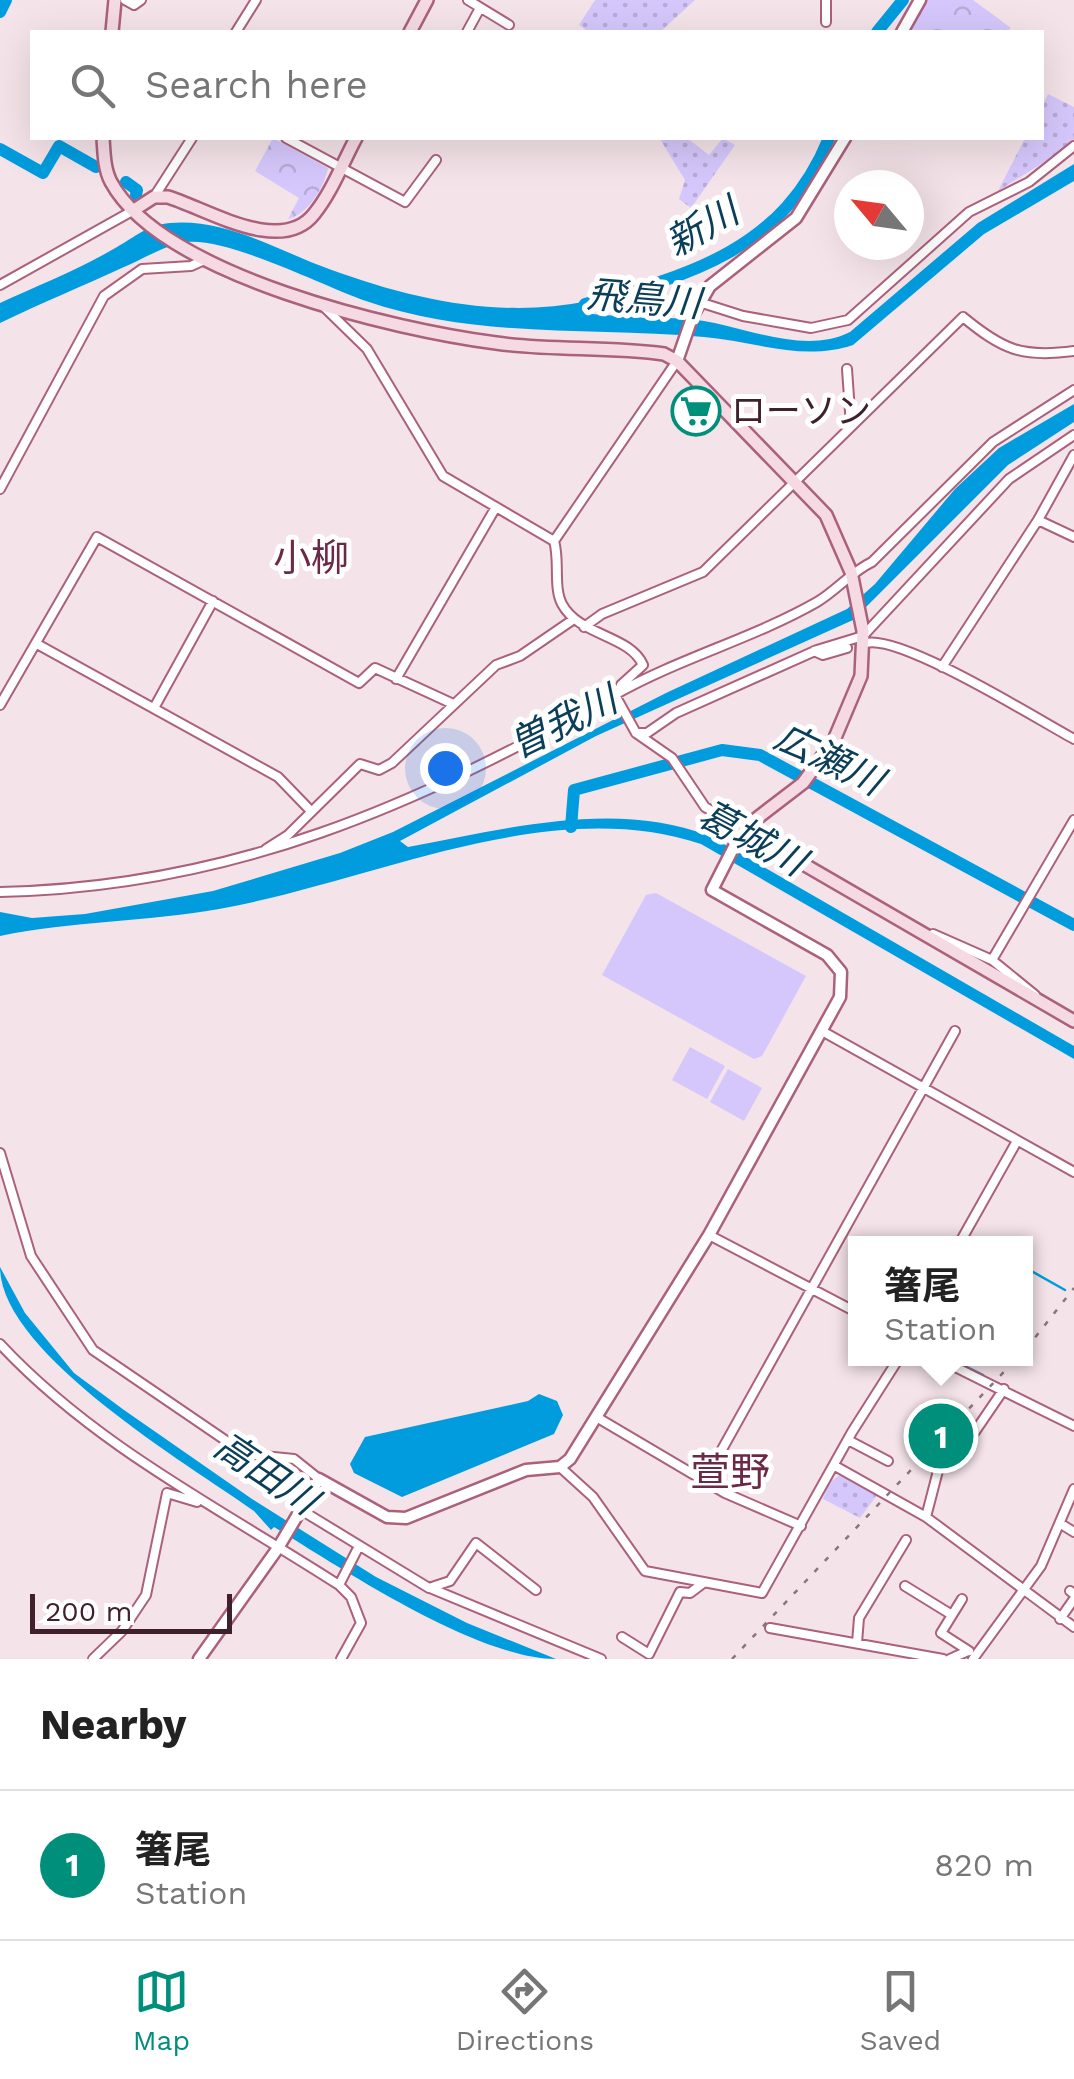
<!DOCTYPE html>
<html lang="en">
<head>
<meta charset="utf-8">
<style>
	:root { --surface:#fff; --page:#f2f2f2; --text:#222; --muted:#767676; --line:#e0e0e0; --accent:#008f7a }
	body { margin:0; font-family:"Work Sans","Noto Sans JP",sans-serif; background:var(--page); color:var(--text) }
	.compass { position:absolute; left:834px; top:170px; width:90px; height:90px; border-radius:50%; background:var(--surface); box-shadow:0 10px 40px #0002; rotate:299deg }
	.scale { position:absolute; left:30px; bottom:25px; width:202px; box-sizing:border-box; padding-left:10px; border:5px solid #3f202c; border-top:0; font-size:28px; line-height:35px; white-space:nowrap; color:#3f202c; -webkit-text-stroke:8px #fff; paint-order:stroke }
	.you { position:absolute; left:445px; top:768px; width:35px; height:35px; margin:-25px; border:8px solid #fff; border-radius:50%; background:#1a73e8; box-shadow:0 0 0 15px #1a73e833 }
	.badge { display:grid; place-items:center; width:65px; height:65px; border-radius:50%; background:var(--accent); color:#fff; font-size:32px; font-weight:700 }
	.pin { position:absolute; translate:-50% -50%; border:5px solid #fff; box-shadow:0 2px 10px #0006 }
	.popup { position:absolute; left:848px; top:1236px; width:185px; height:130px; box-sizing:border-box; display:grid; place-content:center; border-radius:0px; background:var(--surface); filter:drop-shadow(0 2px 8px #0005); font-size:32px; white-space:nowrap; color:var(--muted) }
	.popup b { font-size:38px; color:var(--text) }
	.popup::after { content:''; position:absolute; left:50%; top:100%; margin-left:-20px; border:20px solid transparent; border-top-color:var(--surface) }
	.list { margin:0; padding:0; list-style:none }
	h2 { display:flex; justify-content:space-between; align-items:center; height:130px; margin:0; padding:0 40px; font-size:42px }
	h2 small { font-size:32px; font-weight:400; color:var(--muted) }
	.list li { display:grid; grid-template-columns:65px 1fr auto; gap:30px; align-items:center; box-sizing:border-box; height:150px; padding:0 40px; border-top:2px solid var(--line) }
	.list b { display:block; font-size:38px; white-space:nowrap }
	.list p { margin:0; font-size:32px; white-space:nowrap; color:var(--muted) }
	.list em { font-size:32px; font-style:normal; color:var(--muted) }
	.icon { flex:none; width:55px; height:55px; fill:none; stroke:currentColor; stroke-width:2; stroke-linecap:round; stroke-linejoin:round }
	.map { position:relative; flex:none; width:1074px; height:1659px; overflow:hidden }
	.search { position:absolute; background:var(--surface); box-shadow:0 10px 40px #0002; left:30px; right:30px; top:30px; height:110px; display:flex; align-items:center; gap:25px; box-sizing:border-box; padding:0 35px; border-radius:0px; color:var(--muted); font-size:38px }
	.sheet { height:280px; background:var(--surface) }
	nav { display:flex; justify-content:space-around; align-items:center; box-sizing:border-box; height:140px; border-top:2px solid var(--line); background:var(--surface); font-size:28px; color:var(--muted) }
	nav a { display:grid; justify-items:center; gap:5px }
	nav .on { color:var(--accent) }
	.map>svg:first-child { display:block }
</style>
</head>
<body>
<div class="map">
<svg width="1074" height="1659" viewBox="0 0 1074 1659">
	<defs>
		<pattern id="grass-dots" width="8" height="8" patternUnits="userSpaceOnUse" patternTransform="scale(2.5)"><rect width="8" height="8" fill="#d5c7fb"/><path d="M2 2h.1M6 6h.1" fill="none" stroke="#b8abd7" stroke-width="1.8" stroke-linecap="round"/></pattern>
		<pattern id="forest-crowns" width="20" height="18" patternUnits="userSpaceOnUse" patternTransform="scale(2.5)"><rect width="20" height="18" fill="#d5c7fb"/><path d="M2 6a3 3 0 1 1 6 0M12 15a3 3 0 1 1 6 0" fill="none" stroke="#b8abd7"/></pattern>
	</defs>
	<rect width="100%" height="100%" fill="#f4e3e8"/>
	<!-- grass -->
	<path fill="url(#grass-dots)" d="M595 0H695L660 32H589L579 25Z
		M1048 94 1074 107V143L998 191 1025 138H1042V106Z
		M687 138 709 155 723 138 735 145 691 208 679 199 685 180 660 139Z
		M841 1474 877 1495 860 1518 823 1499 829 1483Z"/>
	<!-- forest -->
	<path fill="url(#forest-crowns)" d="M926 0H973L1011 28 1007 32H908Z
		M273 138 328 168C325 185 309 214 288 219L299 198 255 171Z"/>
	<!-- garden -->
	<path fill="#d5c7fb" d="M656 893 806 976 762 1056 754 1059 602 975 646 895Z
		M690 1047 725 1066 707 1099 672 1080Z
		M728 1069 762 1088 744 1121 710 1102Z"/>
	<!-- water -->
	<path fill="#009cde" d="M1074 164V181L984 234 853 345C802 362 754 341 704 337 591 327 476 339 366 301 323 286 230 238 187 242 165 245 145 258 124 267 83 286 41 303 0 323V303C39 285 80 269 117 247 135 237 147 225 170 223 226 218 279 251 329 269 414 300 500 319 589 301L592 314C624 317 655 317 687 319 737 322 800 357 850 332L978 223Z
		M1074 404V422L1008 465 853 620 596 736 400 841 408 847C506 829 614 799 710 836L1074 1046V1059L701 844C548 793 371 882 219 909 146 922 72 921 0 936V912L32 918 85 914 213 891 340 853 393 832 666 693 847 609 875 584 955 489 999 448Z
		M0 1267 25 1313 74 1373 124 1410 252 1499 376 1577 467 1623 556 1659C478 1659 342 1569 274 1527L271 1530 254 1511C188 1464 0 1353 0 1267Z
		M539 1394 557 1401 563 1415 554 1434 402 1497 354 1473 350 1464 365 1437 528 1401Z"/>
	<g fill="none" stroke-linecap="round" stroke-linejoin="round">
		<!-- stream -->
		<path stroke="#009cde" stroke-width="2.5" d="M973 1240 980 1244
			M1026 1268 1065 1290
			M949 1358 983 1375"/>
		<!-- river -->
		<path stroke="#009cde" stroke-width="12" d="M0 12 6 0
			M877 32 903 0
			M0 149 43 173 59 146 96 167
			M126 182 137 190 136 195
			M580 313 585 304C691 275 784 249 829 138
			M571 827 574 790 722 750 760 755 1074 925"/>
		<!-- minor casing -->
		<g stroke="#ab617c" stroke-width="12">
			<path id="minor" d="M125 0 134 5 141 0
				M468 0 509 25
				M826 22V0
				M236 32 256 0
				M467 32 480 8
				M286 138 405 202 436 160
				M154 197 192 138
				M0 285 134 210
				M699 302 743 316 811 328 848 320 969 212 1029 182 1074 146
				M323 306 367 349 443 476 554 541 677 361
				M847 369 851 426
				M0 489 104 296 142 269 191 266 204 260
				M1038 520 1074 537
				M554 541C560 560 553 587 562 604 579 636 630 635 643 665L621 685 616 697 636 733 672 758 705 807 743 829
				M584 627 602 614 703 572 963 317C1003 350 1022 358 1074 351
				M866 643C901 634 1037 719 1074 739
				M37 644 278 777 309 809
				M814 651 823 655 847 648
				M942 667 1038 520 1074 455
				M396 679 496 507
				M0 705 97 537 359 683 375 668 451 703
				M154 708 213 601
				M636 733H647L676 713 817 650 863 636 1009 479 1074 435
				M266 849 288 835 360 764 379 770 392 763 496 665 520 656 574 619
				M0 892C235 887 415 805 616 694 680 658 754 638 817 602 837 590 851 572 872 562L993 442 1074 390
				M933 934 992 960 1035 995
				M992 960 1074 820
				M822 1031 1074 1172
				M0 1153 31 1256 93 1350 225 1440 253 1455 294 1459 319 1479
				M709 1235 856 1312
				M959 1244 1017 1141
				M0 1344C95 1446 223 1510 339 1585L351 1597 361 1623 341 1659
				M937 1358 1074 1426
				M598 1418 725 1493 801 1526
				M848 1440 888 1461
				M835 1466 926 1517 1074 1627
				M560 1467 593 1497 645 1571 762 1593 852 1432 899 1358
				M705 1480 955 1031
				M301 1510 429 1588 450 1581 476 1543 536 1590
				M926 1517 940 1463 974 1433 1004 1389
				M1061 1524 1074 1532
				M339 1585 358 1548
				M905 1586 952 1615
				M430 1588 601 1659
				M1070 1591 1074 1594
				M962 1599 941 1633 969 1651
				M1060 1619 1074 1599
				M770 1628 943 1659
				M622 1637 649 1654 680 1592 690 1593 702 1584
				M857 1643 859 1618 906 1540
				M93 1659 122 1631 146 1595 167 1493 197 1502
				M950 1659 968 1651
				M973 1659 1041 1566 1074 1489"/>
		</g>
		<!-- tertiary casing -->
		<g stroke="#ab617c" stroke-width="15">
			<path id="tertiary" d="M902 32 920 0
				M677 361 693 315 710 286 796 218 845 138
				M199 1659 278 1548 319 1479 387 1517 406 1518 526 1470 560 1467 570 1459 709 1235 840 997 841 972 827 955 712 890 743 829"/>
		</g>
		<!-- secondary casing -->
		<g stroke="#ab617c" stroke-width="16">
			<path id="secondary" d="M112 32 115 0
				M410 32 427 0
				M103 138C104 152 104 169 111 182 162 276 396 330 496 343 552 351 608 346 664 354L677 361 826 515 851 572 863 631 861 676 834 740 803 783 743 829
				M134 210 154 197H168C207 209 281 256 314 214 332 192 343 162 356 138
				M743 829 1074 1021"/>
		</g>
		<!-- minor -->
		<use href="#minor" stroke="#fff" stroke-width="8"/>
		<!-- tertiary -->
		<use href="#tertiary" stroke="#fff" stroke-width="10"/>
		<!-- secondary -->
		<use href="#secondary" stroke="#f5dae4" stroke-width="11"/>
		<!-- rail -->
		<path stroke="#8c737c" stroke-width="2.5" stroke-dasharray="5 10" stroke-linecap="butt" d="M1026 1349 1074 1288
			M732 1659 1017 1358"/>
	</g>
	<!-- icons -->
	<defs>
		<g id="supermarket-ring" transform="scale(2.5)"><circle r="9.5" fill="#fff" stroke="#008f7a" stroke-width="1.5"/><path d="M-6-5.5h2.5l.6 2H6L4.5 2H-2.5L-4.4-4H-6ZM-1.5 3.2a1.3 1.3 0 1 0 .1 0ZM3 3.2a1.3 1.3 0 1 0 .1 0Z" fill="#008f7a"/></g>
	</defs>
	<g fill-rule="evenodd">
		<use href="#supermarket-ring" x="696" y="411"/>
	</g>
	<g text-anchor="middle" stroke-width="10" stroke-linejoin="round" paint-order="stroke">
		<!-- poi labels -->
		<g font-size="35" fill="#3f202c" stroke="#fff" text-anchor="start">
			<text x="731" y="423">ローソン</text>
		</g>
		<!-- water labels -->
		<g font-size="38" font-style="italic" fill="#0a3e59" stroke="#fff">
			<text transform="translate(702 227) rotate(-30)" y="13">新川</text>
			<text transform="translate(644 299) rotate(5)" y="13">飛鳥川</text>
			<text transform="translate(563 722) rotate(-26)" y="13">曽我川</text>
			<text transform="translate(829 759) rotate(26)" y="13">広瀬川</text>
			<text transform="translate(752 838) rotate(28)" y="13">葛城川</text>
			<text transform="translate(266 1473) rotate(34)" y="13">高田川</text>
		</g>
		<!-- neighbourhood labels -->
		<g font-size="38" fill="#6c2945" stroke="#fff">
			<text x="311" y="571">小柳</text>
		</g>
		<!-- quarter labels -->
		<g font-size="40" fill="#6c2945" stroke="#fff">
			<text x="730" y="1486">萱野</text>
		</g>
	</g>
</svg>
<svg class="compass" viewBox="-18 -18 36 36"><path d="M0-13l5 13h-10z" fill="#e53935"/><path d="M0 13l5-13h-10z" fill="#767676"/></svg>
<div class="scale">200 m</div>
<div class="you"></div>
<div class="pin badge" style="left:941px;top:1436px">1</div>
<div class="popup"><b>箸尾</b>Station</div>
<div class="search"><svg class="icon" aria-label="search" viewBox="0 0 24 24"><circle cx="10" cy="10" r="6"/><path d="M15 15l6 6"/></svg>Search here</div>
</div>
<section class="sheet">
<h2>Nearby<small></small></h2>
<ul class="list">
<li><span class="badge">1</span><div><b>箸尾</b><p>Station</p></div><em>820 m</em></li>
</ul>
</section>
<nav>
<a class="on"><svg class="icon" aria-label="map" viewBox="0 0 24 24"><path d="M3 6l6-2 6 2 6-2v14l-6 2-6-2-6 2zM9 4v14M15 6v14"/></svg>Map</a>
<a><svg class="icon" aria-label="directions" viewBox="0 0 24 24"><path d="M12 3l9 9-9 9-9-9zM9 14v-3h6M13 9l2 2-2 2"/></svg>Directions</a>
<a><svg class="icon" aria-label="saved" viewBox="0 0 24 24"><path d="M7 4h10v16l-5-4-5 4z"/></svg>Saved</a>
</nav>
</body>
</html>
